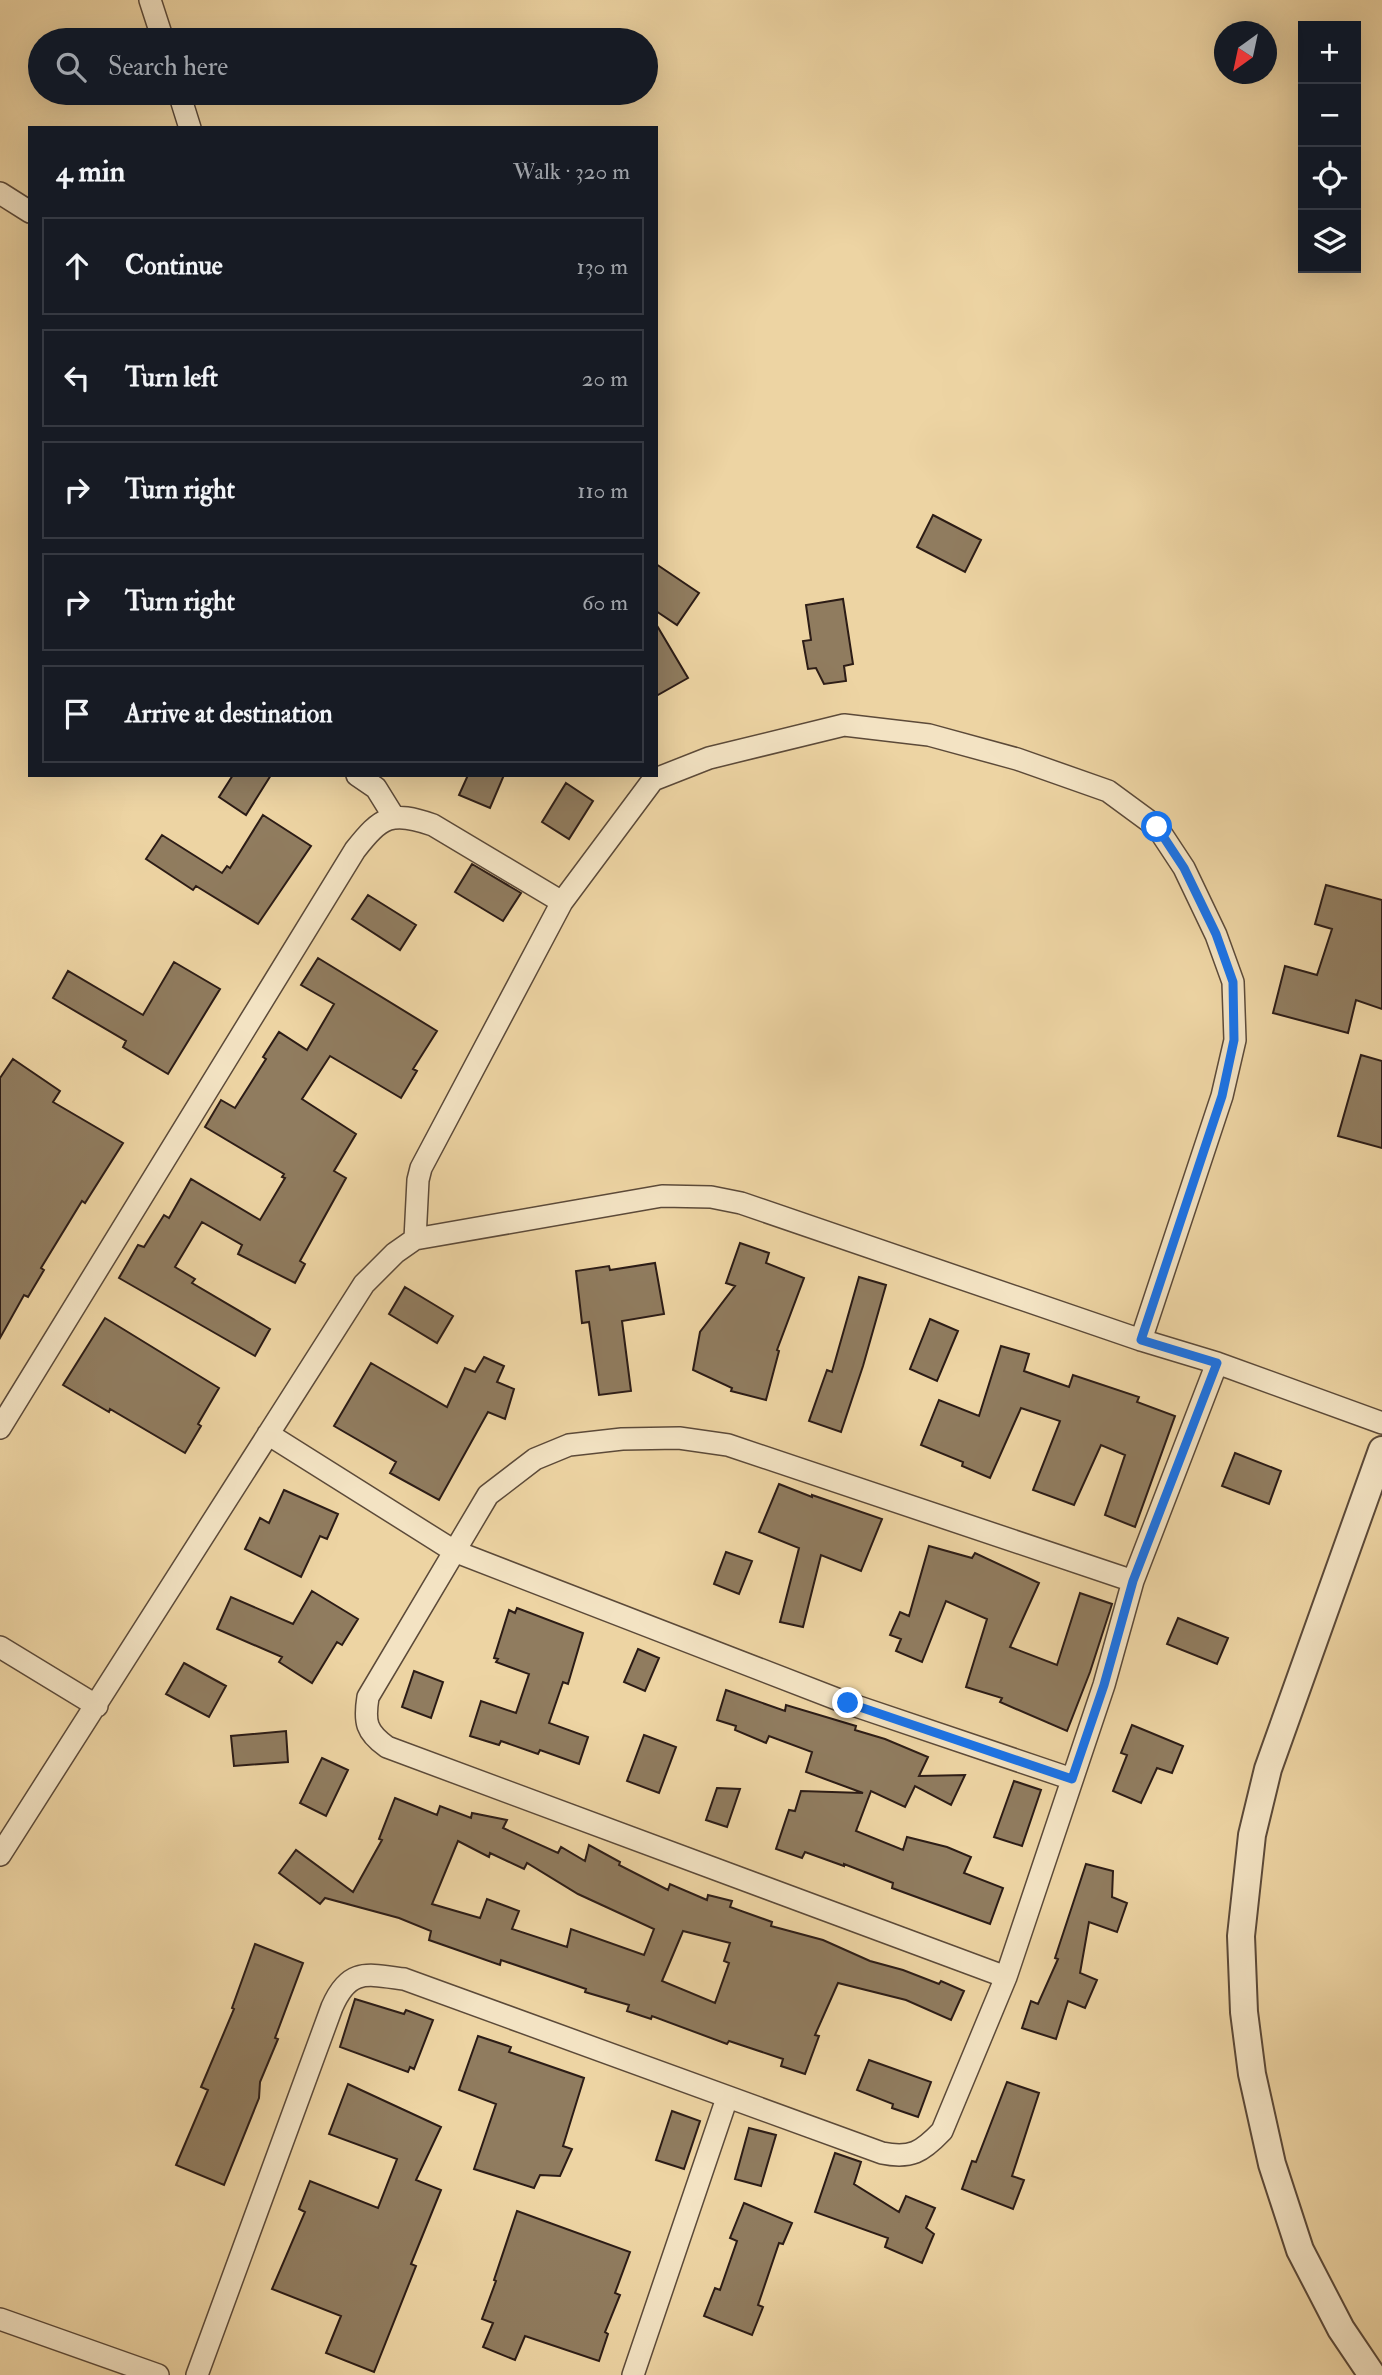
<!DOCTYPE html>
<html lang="en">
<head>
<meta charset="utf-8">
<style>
	:root { --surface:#171b24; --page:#20242c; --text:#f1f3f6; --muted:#9ea1a6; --line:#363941 }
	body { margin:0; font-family:"IM FELL Double Pica",serif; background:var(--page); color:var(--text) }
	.controls { position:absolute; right:21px; top:21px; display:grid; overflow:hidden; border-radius:0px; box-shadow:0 7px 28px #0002 }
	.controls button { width:63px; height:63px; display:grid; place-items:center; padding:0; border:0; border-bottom:2px solid var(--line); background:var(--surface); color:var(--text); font:35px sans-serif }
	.compass { position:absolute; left:1214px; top:21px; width:63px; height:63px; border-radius:50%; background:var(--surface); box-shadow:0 7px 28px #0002; rotate:213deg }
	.stop { position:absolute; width:21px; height:21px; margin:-16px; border:5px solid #1a73e8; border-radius:50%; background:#fff }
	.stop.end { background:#1a73e8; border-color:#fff; box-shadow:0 2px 7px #0008 }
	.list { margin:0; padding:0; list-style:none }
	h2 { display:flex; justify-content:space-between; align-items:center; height:91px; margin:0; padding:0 28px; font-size:30px }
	h2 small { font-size:23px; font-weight:400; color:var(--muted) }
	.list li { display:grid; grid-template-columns:46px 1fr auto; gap:21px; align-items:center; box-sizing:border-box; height:98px; margin:0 14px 14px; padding:0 14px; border:2px solid var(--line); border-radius:0px }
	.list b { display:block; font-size:26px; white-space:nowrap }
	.list em { font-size:23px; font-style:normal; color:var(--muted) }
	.icon { flex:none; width:38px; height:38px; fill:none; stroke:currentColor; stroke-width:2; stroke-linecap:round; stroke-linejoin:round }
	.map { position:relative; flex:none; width:1382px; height:2375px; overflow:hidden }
	.search { position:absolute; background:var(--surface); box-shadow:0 7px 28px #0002; left:28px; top:28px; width:630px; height:77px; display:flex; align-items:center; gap:18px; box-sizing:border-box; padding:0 24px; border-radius:38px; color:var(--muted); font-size:26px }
	.panel { position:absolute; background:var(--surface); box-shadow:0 7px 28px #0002; left:28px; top:126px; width:630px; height:651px; border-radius:0px }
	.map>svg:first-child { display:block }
</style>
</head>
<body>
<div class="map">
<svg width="1382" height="2375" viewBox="0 0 1382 2375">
	<rect width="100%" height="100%" fill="#edd4a3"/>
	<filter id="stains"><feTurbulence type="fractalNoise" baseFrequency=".00286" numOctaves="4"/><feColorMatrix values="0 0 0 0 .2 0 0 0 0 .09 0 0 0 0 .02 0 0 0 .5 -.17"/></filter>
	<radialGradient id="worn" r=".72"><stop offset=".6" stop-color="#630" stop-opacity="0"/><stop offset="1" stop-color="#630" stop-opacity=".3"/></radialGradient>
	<!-- building -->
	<path fill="#907c5f" stroke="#2c1c16" stroke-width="2" fill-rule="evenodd" d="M933 515 981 540 965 572 917 547Z
		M656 564 699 593 677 625 656 611Z
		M843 599 853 664 844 666 846 681 824 684 816 668 808 669 803 641 811 640 806 605Z
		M656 624 688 678 656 696Z
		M233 775H271L246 815 219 797Z
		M468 775H504L490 808 459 795Z
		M566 783 593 801 569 839 542 822Z
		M263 815 311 846 258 924 196 886 193 890 146 859 162 835 222 873 227 866 230 868Z
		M472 864 521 893 503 921 455 892Z
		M1326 885 1382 900V1009L1356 1000 1348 1033 1273 1013 1285 966 1317 975 1332 929 1315 924Z
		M368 895 416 925 400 950 352 919Z
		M318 958 437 1031 413 1069 417 1071 401 1098 330 1056 302 1099 356 1134 334 1171 346 1178 300 1261 305 1264 295 1283 238 1254 242 1245 202 1222 175 1267 195 1279 192 1283 270 1329 255 1356 119 1278 138 1245 144 1247 164 1215 169 1218 191 1179 260 1220 285 1178 282 1177 284 1174 205 1127 221 1100 235 1108 266 1059 263 1057 279 1032 307 1050 334 1004 301 985Z
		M174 962 220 989 168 1074 123 1047 126 1041 53 998 68 971 143 1015Z
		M1361 1055 1382 1061V1148L1338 1136Z
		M13 1059 60 1091 53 1102 123 1143 85 1203 82 1201 41 1268 44 1270 28 1297 24 1295 0 1338V1078Z
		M740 1243 769 1253 766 1263 804 1278 777 1350 779 1351 766 1400 731 1391 732 1388 693 1370 700 1332 735 1286 726 1283Z
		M655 1263 664 1314 622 1321 631 1391 599 1395 589 1322 582 1323 576 1271 609 1266 610 1270Z
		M859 1277 886 1285 863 1366 841 1432 809 1421 827 1370 832 1372Z
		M405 1287 453 1316 437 1343 389 1314Z
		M105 1318 219 1388 198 1424 201 1426 185 1453 110 1409 109 1412 63 1385Z
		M930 1319 958 1331 937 1381 910 1369Z
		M1001 1346 1029 1354 1024 1371 1069 1387 1073 1375 1139 1397 1137 1402 1175 1416 1135 1527 1105 1515 1125 1455 1101 1445 1074 1505 1033 1490 1060 1421 1021 1408 990 1478 962 1466 963 1462 921 1445 939 1400 979 1416Z
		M484 1357 504 1366 497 1382 514 1389 505 1419 488 1412 439 1500 390 1473 396 1462 334 1426 371 1363 447 1407 465 1368 475 1372Z
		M1235 1453 1281 1471 1269 1504 1222 1486Z
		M779 1484 812 1497V1495L882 1519 861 1571 821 1555 803 1627 780 1622 799 1548 759 1532Z
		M284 1490 338 1514 327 1539 320 1536 301 1577 245 1549 260 1518 269 1523Z
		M929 1546 972 1558 975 1553 1039 1583 1010 1647 1057 1665 1080 1593 1112 1604 1090 1672 1067 1731 1000 1702 1002 1698 966 1687 987 1619 946 1601 922 1662 896 1651 901 1639 890 1635 900 1612 909 1616Z
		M726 1552 752 1561 739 1594 714 1584Z
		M312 1591 358 1619 342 1645 337 1642 312 1683 279 1662 282 1657 217 1629 231 1597 293 1624Z
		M517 1608 583 1633 568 1684 563 1682 549 1723 588 1737 579 1764 540 1750 538 1754 501 1741 499 1745 470 1736 481 1701 516 1713 529 1674 496 1662 498 1659 494 1658 509 1610 515 1613Z
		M1178 1618 1228 1638 1217 1664 1167 1644Z
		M638 1649 659 1658 645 1691 624 1682Z
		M184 1663 226 1686 209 1717 166 1694Z
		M414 1671 443 1682 431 1718 402 1707Z
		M726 1690 785 1711 786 1705 856 1726 855 1730 885 1739 928 1757 919 1776 965 1775 951 1805 915 1786 905 1807 871 1791 856 1831 903 1850 907 1837 947 1847 971 1857 964 1873 1003 1888 990 1924 892 1888 893 1883 844 1864V1866L805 1852 802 1858 776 1849 789 1810 795 1811 801 1791 863 1793 806 1772 812 1752 769 1736 766 1743 735 1730 736 1726 717 1720Z
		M1132 1725 1183 1746 1172 1773 1157 1768 1141 1803 1113 1791 1127 1755 1121 1753Z
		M286 1731 288 1762 234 1766 231 1736Z
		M644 1735 676 1747 659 1793 627 1781Z
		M322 1758 348 1770 326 1816 300 1803Z
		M1014 1781 1041 1790 1022 1846 994 1837Z
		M717 1788 740 1789 727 1827 706 1820Z
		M395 1798 437 1815 440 1806 471 1818 472 1813 507 1820 503 1828 558 1853 561 1847 585 1861 589 1845 620 1862 619 1865 668 1890 670 1884 707 1900 708 1895 732 1901 730 1907 772 1922 771 1926 823 1940 870 1961 903 1970 939 1984 941 1981 964 1991 951 2020 906 2000 838 1983 815 2035 819 2036 805 2074 781 2066 783 2059 729 2041 727 2044 652 2016 651 2019 627 2011 629 2005 585 1992 586 1989 501 1960 500 1965 429 1940 431 1931 399 1918 325 1898 320 1904 279 1873 296 1850 353 1892 382 1840 379 1839ZM458 1841 489 1857 490 1853 524 1869 527 1863 578 1894 654 1929 644 1955 571 1929 567 1947 512 1929 519 1911 487 1899 480 1918 432 1904ZM683 1931 730 1943 724 1961 729 1963 715 2003 662 1981Z
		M1086 1864 1113 1871 1112 1897 1127 1903 1117 1932 1089 1922 1080 1973 1097 1980 1085 2008 1068 2001 1056 2039 1022 2028 1031 2001 1038 2004 1058 1959 1055 1958Z
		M255 1944 303 1963 275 2038 278 2039 260 2082 259 2098 224 2185 176 2165 208 2090 201 2087 234 2009 232 2008Z
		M355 1999 404 2014 406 2010 433 2020 414 2069 410 2067 408 2072 340 2047Z
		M478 2036 511 2047 509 2052 584 2078 563 2146 572 2149 560 2176 540 2175 534 2188 474 2169 496 2104 459 2090Z
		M869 2060 931 2082 918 2117 892 2108 893 2104 857 2090Z
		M1007 2082 1039 2093 1012 2176 1024 2180 1013 2209 962 2189 972 2161 976 2162Z
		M348 2084 441 2127 416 2180 441 2190 411 2264 416 2266 374 2372 326 2353 341 2316 272 2289 305 2212 299 2209 310 2181 378 2208 397 2159 329 2134Z
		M672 2111 700 2121 684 2169 656 2160Z
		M749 2128 776 2135 761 2186 735 2179Z
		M835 2153 861 2162 854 2184 899 2212 906 2196 935 2208 926 2228 934 2234 922 2263 885 2247 888 2238 815 2212Z
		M744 2203 792 2223 783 2244 779 2243 758 2305 763 2307 752 2335 704 2316 715 2288 720 2290 737 2241 730 2238Z
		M517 2211 630 2252 615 2293 620 2295 605 2332 608 2334 599 2361 525 2336 515 2360 483 2347 493 2323 482 2319 496 2281 494 2280Z"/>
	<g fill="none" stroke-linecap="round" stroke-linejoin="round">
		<!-- minor casing -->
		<g stroke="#5c4a39" stroke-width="24">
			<path id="minor" d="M150 0 163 40
				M179 93 190 128
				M0 193 30 212
				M357 775 376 788 394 817
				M415 1239 418 1180 421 1168 562 902 653 780 709 758 844 725 929 735 1017 759 1108 791 1157 827 1184 868 1216 935 1233 982 1235 1040 1222 1096 1141 1340
				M0 1428 355 850C381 817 391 810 433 825L562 902
				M268 1434 454 1551 847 1703 1072 1779
				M0 1647 97 1706
				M0 1855 364 1284 395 1253 415 1239 662 1196 711 1197 741 1203 1141 1340 1217 1363 1382 1423
				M1006 1977 387 1747C366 1732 364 1722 368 1697L488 1495 535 1459 569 1445 622 1439 679 1438 728 1445 1133 1581
				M0 2319 158 2375
				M197 2375 332 2007C349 1968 366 1974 404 1979L882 2153C911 2159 922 2152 942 2131L1006 1977 1104 1685 1133 1581 1217 1363
				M633 2375 727 2098"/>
		</g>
		<!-- tertiary casing -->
		<g stroke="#5c4a39" stroke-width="30">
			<path id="tertiary" d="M1372 2375 1341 2329 1300 2250 1272 2164 1252 2074 1244 2012 1241 1936 1252 1835 1268 1769 1382 1450"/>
		</g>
		<!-- minor -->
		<use href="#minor" stroke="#f3e3c3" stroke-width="21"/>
		<!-- tertiary -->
		<use href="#tertiary" stroke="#f3e3c3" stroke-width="26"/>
	</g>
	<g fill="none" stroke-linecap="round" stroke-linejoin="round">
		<!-- route -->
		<path stroke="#1a73e8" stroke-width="9" d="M848 1703 1072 1779 1104 1685 1133 1581 1217 1363 1141 1340 1222 1096 1234 1040 1233 982 1216 934 1184 868 1157 827"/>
	</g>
	<rect width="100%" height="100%" filter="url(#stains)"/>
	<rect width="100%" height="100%" fill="url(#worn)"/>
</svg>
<div class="controls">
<button>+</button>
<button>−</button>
<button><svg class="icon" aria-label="locate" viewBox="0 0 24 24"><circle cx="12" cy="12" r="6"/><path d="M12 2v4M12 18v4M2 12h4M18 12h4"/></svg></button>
<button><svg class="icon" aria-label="layers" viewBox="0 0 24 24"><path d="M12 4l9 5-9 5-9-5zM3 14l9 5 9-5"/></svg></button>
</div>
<svg class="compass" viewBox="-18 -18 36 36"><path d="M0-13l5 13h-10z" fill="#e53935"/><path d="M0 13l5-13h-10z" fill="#9ea1a6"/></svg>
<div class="stop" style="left:1157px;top:827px"></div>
<div class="stop end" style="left:848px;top:1703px"></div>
<div class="search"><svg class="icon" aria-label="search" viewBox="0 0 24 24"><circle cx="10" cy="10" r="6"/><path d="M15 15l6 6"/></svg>Search here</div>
<section class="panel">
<h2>4 min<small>Walk · 320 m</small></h2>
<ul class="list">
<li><svg class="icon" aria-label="ahead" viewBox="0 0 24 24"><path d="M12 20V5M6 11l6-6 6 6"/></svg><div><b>Continue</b></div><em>130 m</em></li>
<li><svg class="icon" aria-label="left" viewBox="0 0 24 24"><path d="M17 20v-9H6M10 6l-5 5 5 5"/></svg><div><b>Turn left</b></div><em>20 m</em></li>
<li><svg class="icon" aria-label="right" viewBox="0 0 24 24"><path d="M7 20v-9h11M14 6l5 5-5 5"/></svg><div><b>Turn right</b></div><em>110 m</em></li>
<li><svg class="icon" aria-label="right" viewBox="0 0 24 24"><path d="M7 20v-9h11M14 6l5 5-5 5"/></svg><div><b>Turn right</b></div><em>60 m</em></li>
<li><svg class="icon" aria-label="arrive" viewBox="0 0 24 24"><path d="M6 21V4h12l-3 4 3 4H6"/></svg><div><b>Arrive at destination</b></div></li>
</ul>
</section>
</div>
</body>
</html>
